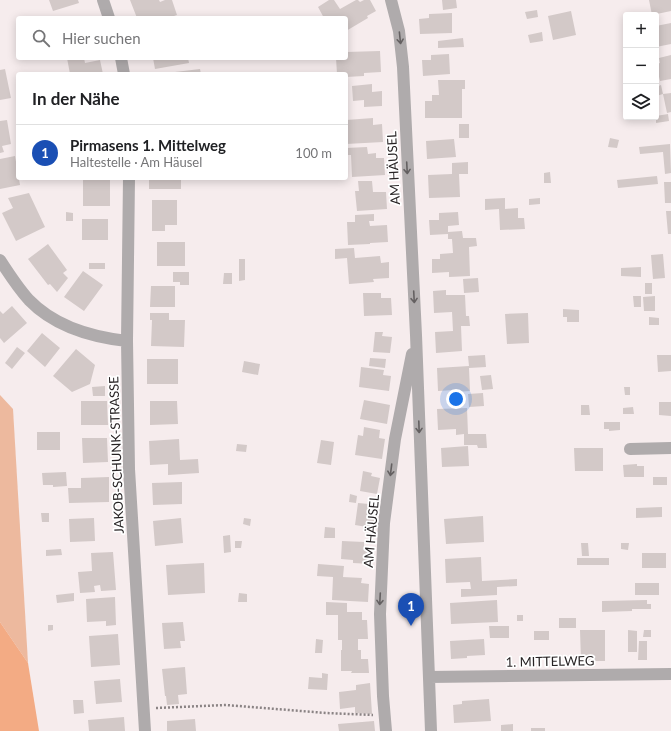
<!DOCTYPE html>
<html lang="de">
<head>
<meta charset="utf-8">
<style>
	:root { --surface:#fff; --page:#f2f2f2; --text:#202124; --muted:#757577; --line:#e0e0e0; --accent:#b45309 }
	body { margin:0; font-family:Lato,sans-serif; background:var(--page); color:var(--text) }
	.controls { position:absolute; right:12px; top:12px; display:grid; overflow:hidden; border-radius:4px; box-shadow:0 2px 10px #0003 }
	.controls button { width:36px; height:36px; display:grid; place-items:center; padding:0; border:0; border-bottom:1px solid var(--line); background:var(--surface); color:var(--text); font:20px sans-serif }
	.you { position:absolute; left:456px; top:399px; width:14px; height:14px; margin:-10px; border:3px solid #fff; border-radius:50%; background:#1a73e8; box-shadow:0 0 0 6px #1a73e833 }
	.badge { display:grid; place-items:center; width:26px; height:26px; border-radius:50%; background:var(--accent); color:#fff; font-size:13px; font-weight:700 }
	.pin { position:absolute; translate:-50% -33px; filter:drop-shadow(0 1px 2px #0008) }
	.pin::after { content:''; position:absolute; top:21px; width:14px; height:12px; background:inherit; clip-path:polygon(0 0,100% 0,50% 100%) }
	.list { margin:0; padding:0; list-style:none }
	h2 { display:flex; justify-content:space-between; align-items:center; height:52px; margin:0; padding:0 16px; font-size:17px }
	h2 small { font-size:13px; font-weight:400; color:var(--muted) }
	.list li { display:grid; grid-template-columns:26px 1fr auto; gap:12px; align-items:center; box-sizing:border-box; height:56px; padding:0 16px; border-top:1px solid var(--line) }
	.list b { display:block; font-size:15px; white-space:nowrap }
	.list p { margin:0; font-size:13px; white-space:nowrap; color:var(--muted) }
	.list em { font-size:13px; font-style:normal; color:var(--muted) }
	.icon { flex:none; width:22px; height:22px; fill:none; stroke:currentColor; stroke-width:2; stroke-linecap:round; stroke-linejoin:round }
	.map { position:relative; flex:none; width:671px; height:731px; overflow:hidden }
	.search { position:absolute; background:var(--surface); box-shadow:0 2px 10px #0003; left:16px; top:16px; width:332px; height:44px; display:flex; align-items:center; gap:10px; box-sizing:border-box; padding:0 14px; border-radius:4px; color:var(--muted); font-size:15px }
	.panel { position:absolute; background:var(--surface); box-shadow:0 2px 10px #0003; left:16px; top:72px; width:332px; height:108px; border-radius:4px }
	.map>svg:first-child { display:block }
</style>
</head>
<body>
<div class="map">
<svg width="671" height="731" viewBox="0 0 671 731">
	<rect width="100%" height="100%" fill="#f6eced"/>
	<!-- green -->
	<path fill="#edb99e" d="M0 395 13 409 28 663 0 622Z"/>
	<!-- forest -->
	<path fill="#f3ab84" d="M0 622 28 663 39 731H0Z"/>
	<!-- building -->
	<path fill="#d3c9c8" d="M49 0H78L79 3 53 11Z
		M130 0H159L160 2 165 0H172L177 15 168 18H137Z
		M329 0H334L340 9 356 0H358L360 2 364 0H370L376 11 367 16 368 18 346 31V18H329L327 16 324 18 318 7Z
		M442 0H456L457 8 443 10Z
		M649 0H671V11L652 15Z
		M537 10 538 17 527 19 525 12Z
		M571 11 576 35 553 40 548 16Z
		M452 13V33L420 34 419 19 429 18V14Z
		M671 23V44L656 47V26Z
		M542 32 543 41 530 43 528 35Z
		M463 38 464 47 438 48V41Z
		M380 51 381 72 364 73V76L346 77V74H337L336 58H346V52Z
		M449 54 450 74 423 76 422 60H431V55Z
		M671 55V79L660 81 656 64 660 63 659 58Z
		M67 58H84L85 63 100 60 103 74H70Z
		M153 58H188L189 63 155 69Z
		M5 69 11 98 0 100V70Z
		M200 69 201 74H175V72Z
		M438 80H465V89H462V118H425V101H432V95H439Z
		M372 84V92L382 91V106L364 107V100L353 101 352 86Z
		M661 85 663 94 656 96V87Z
		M671 93V112L667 113 663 94Z
		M668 114 669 121 656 123V116Z
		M373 118V125L382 124 383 142 346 144V120Z
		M7 120 11 144 2 146 4 152 0 153V121Z
		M459 124H469V138H459Z
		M610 138 619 140 617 148 608 147Z
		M454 139 456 157 427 159 426 141Z
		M670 144 671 173 665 174 663 152 640 154 639 147Z
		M367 147 368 154 376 153V158H384L385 175 352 177 351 155H346V148Z
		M15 156 20 185 0 189V159Z
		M468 162V174H459L460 197 429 198 428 175 452 174V163Z
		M550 172 551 183H544V173Z
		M657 176 658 184 618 188 617 180Z
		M83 178H110V206H83Z
		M149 178H181V189H149Z
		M358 181H372L373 192H386L387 209 357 211 355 191H359Z
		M664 182H671V203H665Z
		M29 193 45 227 16 241 2 213 13 208 8 198Z
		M505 198V209L518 208V218H524L525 229 500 230 499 209 485 210V199Z
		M540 198V204L529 205V199Z
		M152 200H177V225H165V231H152Z
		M666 211H671V234H668Z
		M66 212 73 213V221H66Z
		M458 212 459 225 448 226V232L462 231 463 238H476L477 246 469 247 470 276 449 277V272L432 273V259H440V254L453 253 452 239H448V234L430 235 429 220H439V213Z
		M374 214V221H369L370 226 387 225 388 242 370 243V244L348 245 347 222H355V215Z
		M82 219H108V240H82Z
		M157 242H185V266H157Z
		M48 244 67 270 63 273 68 278 57 292 50 284 48 285 28 259Z
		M354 248 355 258 380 256 381 263 389 262V278L373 279 374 282 349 284 347 258 335 259V249Z
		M663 254 665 278 653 279 651 255Z
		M239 259H245V280L239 281Z
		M89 263H105V269H89Z
		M641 267V277L621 276V268Z
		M83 271 103 285 84 311 64 297Z
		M173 272H189V285H180V282H173Z
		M224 273H232V284H223Z
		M478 278 479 292 464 293 463 279Z
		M645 283H652V294H645Z
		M151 286H175V307H150Z
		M446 290V295H465L466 316H469L470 326H461L462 351 436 353 435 332 453 331 452 312 434 313 433 291Z
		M363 293H381V298H391L392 315 364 316Z
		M633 296H641V307H634Z
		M655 296V311H644L643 297Z
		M12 306 27 323 4 343 0 338V311L3 314Z
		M563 309 579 310V322H567V317H563Z
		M150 313H169V320H185L184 347 151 346 152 320H150Z
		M528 313 529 343 507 344 505 314Z
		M649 317 659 318V325H649Z
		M375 332H383L382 336 392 337 390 353 373 352Z
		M42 333 60 348 45 367 27 351Z
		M17 347 25 353 12 369 5 363Z
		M76 349 95 365 90 384 72 392 53 376Z
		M485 355 486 367 469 368 470 391 455 392V390L438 391 437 368 469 366 468 356Z
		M657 355H671V371L658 372Z
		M370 358 386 359 385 368 369 366Z
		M147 359H178V384H147Z
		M244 361 260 364 258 375 242 372Z
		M361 367 384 370 383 375 391 376 389 391 359 387Z
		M491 375 493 389 482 390 480 376Z
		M105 386V396H93L92 387Z
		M624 387H630V395H625Z
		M483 393 484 406 469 407 468 394Z
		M364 400 390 405 387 424 360 419Z
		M81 401H107L108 425H81Z
		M150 401H177L178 424 150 425Z
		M659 402H671V416L659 415Z
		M581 405H589L590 415H581Z
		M633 407 634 414H623V408Z
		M467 408 468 434H486L487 448H478L477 445H464V434L456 435V429L438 430 437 409Z
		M604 422H620V430L609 431V429H604Z
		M364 427 380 430 379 438 385 439 382 459 355 455 358 435 363 436Z
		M37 432H60V450H37Z
		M82 438H107L108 462 83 463Z
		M179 439 180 460 198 459 199 473 168 475V464L150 465 149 441Z
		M321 440 334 442 331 465 317 463Z
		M237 444 247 445 246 452 236 451Z
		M468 446 469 466 442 467 441 448Z
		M574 448H603V471H575Z
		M637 464V466H644V477H624L623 465Z
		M363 471 372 473 371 476 380 478 377 494 360 491Z
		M66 472 67 486 53 487V485H43L42 473Z
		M109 477V502L69 503 68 488H81V478Z
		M653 477H667V485H653Z
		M182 482V504L153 505 152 483Z
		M350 494 357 496 356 503 349 502Z
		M358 503 369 504 368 511 375 512 373 528 355 525Z
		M662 507V517L636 518V508Z
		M41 513H49V522H42Z
		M483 516 484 542 446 544 444 519Z
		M94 518 95 541 70 542 69 519Z
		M181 518 183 543 155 546 153 521Z
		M244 518 251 519 250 526 243 524Z
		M325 527 335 528V538H324Z
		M230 535 231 552 224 553 223 536Z
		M235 541H242L241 548H235Z
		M342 541 364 542V549H371V564L353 563V560L341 559Z
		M581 543H588L589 556H582Z
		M621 543H629L628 550 621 549Z
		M61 549 62 555 46 556V550Z
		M113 552 116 590 101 591 100 585 94 586 95 592 80 593 78 572 92 571 91 553Z
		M642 553H666V568H642Z
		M481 557 482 581 517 579V586L497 587V595L461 597V589H471L470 582 446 583 445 559Z
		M577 558H609V565H577Z
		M204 563 205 593 168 595 166 565Z
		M318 564 344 566 343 577 362 578 361 583 369 584 368 602 332 600 333 577 317 576Z
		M635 583H659V595H635Z
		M74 593V601L57 603 56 595Z
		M239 593 247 594V602H238Z
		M115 597 116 625 106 626V621L87 622 86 599Z
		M497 600 498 622 451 624 450 603Z
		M647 600V604H651V609H632V611L602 612V601Z
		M326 602 347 603V612H362V620H367L368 639H358V650H361V659H368L369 673H351L352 671H341V650H342V640H338V615H326Z
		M517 615H523V621H517Z
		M559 618H576V628H559Z
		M183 622 185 641H180L181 648 164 649 162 623Z
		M48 625H53V630L48 631Z
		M489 626H509V638H490Z
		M580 630H605V661H581Z
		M628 630 637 631V652H628Z
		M644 630H651V637H643Z
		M534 631H549V640H534Z
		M118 634 120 665 91 667 89 636Z
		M316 639 323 640 322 653H315Z
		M484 639 485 655 467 656V658L451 659 450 641Z
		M639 641H647V660H638Z
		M185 667 187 694 178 695 179 704 167 705 166 696H165L162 669Z
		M322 673 328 674 327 690 308 689 309 677 322 678Z
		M120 679 122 702 96 704 94 681Z
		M370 683 372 714 355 713V707L340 709 339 692 356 690V685Z
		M489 699 491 721 454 723 453 705 462 704V701Z
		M73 700H83L84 713 74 714Z
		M124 717 125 731H89L88 720Z
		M195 719 196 731H167V721Z
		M374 721 375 731H339L338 724Z
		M513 724V731H501V725Z
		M531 728H545V731H531Z"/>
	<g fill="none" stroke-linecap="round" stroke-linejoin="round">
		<!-- path -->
		<path stroke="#8a8384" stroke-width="2.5" stroke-dasharray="2 2" stroke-linecap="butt" d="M156 708 226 705 326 713 373 715"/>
		<!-- minor -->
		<path stroke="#afabac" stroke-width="12" d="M103 0 109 18
			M391 0 399 31 403 67 416 335 431 731
			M121 58 124 74
			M129 178 127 341 129 469 145 731
			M0 260C9 274 18 288 29 300 55 327 91 337 127 341
			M630 449 671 448
			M429 677 671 674
			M386 731 383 696 380 614 384 523 395 439 412 354"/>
	</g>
	<!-- one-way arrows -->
	<defs><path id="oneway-shaft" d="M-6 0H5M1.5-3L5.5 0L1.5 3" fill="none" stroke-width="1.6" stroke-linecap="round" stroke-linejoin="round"/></defs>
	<g stroke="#646061">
		<use href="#oneway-shaft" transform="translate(400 38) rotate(84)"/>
		<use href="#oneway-shaft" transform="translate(407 168) rotate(87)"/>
		<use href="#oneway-shaft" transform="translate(414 297) rotate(87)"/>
		<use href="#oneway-shaft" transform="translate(419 427) rotate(88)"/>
		<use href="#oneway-shaft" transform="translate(391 470) rotate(97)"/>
		<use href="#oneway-shaft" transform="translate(380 599) rotate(93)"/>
	</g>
	<g text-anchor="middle" stroke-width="3.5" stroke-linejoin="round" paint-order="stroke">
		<!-- street labels -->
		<g font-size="13" fill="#272324" stroke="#fff">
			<text transform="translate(393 168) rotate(-93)" y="5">AM HÄUSEL</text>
			<text transform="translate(116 455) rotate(-92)" y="5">JAKOB-SCHUNK-STRASSE</text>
			<text transform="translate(371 531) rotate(-85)" y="5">AM HÄUSEL</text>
			<text transform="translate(550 661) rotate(-1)" y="5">1. MITTELWEG</text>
		</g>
	</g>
</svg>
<div class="controls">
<button>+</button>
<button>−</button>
<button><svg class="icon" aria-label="layers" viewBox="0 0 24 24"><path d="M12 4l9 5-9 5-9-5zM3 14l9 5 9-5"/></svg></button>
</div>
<div class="you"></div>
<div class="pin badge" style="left:411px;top:626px;background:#1a4fb4">1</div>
<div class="search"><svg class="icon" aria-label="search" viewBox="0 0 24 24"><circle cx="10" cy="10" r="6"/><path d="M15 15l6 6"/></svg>Hier suchen</div>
<section class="panel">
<h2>In der Nähe<small></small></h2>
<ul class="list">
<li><span class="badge" style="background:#1a4fb4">1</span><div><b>Pirmasens 1. Mittelweg</b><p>Haltestelle · Am Häusel</p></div><em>100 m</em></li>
</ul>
</section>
</div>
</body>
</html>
